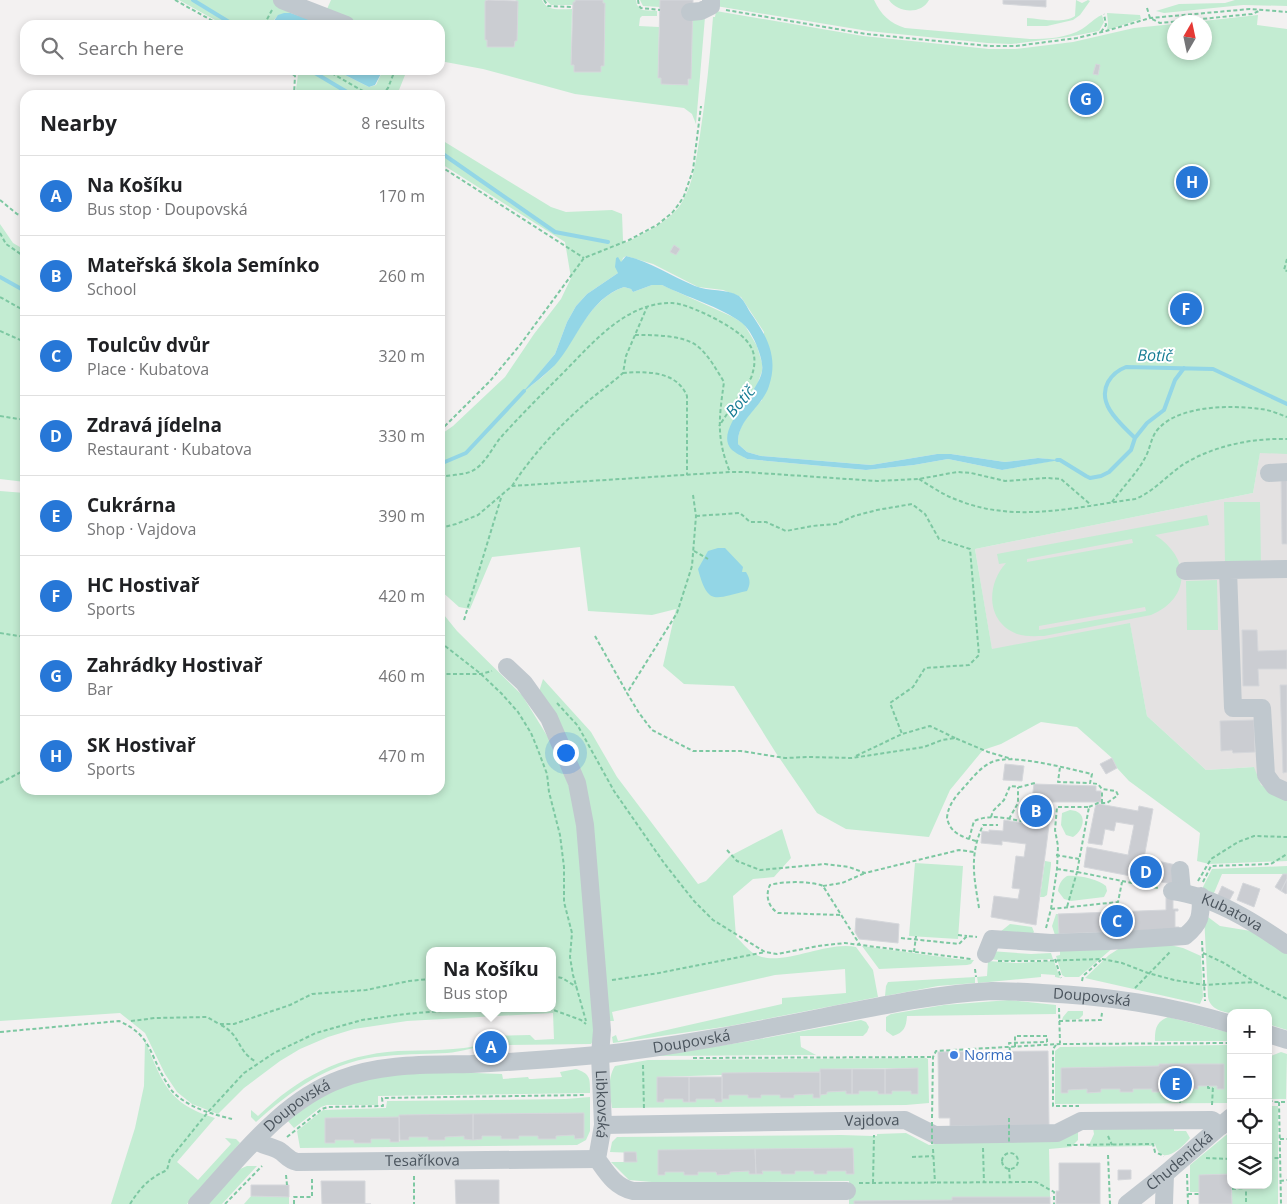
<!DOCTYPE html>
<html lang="en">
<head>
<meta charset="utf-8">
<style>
	:root { --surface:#fff; --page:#f6f6f6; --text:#202124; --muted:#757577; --line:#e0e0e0; --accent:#2777d7 }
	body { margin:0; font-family:"Open Sans",sans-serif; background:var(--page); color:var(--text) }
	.controls { position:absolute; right:15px; bottom:15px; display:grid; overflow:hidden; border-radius:10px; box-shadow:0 2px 8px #0003 }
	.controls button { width:45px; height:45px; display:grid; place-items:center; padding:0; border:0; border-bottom:1px solid var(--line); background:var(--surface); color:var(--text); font:25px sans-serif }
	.compass { position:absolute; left:1167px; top:15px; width:45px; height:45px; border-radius:50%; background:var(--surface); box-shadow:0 2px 8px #0003; rotate:9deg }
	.you { position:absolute; left:565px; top:752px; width:18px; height:18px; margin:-12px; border:4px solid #fff; border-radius:50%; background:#1a73e8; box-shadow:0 0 0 8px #1a73e833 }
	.badge { display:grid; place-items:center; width:32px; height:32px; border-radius:50%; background:var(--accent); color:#fff; font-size:16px; font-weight:700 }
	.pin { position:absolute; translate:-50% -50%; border:2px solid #fff; box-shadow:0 1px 5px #0006 }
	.popup { position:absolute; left:426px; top:947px; width:130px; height:65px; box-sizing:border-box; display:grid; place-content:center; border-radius:10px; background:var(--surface); filter:drop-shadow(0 1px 4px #0005); font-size:16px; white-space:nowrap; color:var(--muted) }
	.popup b { font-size:19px; color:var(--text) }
	.popup::after { content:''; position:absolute; left:50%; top:100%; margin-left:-10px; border:10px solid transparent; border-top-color:var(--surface) }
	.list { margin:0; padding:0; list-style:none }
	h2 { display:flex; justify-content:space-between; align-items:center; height:65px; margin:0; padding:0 20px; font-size:21px }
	h2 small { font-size:16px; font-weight:400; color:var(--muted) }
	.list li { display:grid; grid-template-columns:32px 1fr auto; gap:15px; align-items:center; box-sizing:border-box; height:80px; padding:0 20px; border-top:1px solid var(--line) }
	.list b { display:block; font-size:19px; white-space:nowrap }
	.list p { margin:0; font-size:16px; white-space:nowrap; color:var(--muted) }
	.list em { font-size:16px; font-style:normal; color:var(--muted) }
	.icon { flex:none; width:28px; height:28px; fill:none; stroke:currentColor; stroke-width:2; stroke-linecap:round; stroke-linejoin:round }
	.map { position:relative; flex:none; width:1287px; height:1204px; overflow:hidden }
	.search { position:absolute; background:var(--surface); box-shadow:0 2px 8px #0003; left:20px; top:20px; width:425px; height:55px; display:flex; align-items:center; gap:12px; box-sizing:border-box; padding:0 18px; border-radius:15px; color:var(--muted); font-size:19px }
	.panel { position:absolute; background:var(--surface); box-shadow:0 2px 8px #0003; left:20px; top:90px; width:425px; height:705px; border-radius:15px }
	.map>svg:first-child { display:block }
</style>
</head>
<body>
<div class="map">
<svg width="1287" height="1204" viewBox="0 0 1287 1204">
	<rect width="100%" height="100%" fill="#f3f1f1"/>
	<!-- education -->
	<path fill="#e4e2e2" d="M1260 452H1287V797L1261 785 1253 767 1206 770 1147 716 1130 624 992 650 975 549 1253 493Z"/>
	<!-- green -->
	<path fill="#c3ecd2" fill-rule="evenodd" d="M179 0H273L339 25 291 13C281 13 276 15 271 25H224Z
		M331 0H488L485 2V40H487V46L514 47 515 41H517L518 2 515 0H542C547 12 561 9 572 9L571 65H574V72H601V66H604L605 4 603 3V0H636L637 5 642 10 657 11V16H642L640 18 639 26 659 27 658 78H661V84L688 85 692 16 705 17 696 124 692 114 684 108 575 94 483 69 440 61V25H353L327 9Z
		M546 0H575V2L573 3V5H551Z
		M640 0H660V7L643 6Z
		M717 0H874C881 15 890 23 905 28L1030 39C1046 39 1068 38 1082 29 1089 25 1094 18 1102 15L1104 22 1099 31 1068 37 1011 44 987 43 868 31 716 6Z
		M889 0H929C921 15 898 13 889 0Z
		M1076 0 1082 3 1088 0 1090 1 1080 15 1073 20 1047 26H1027V18C1041 19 1063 24 1075 16Z
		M1235 0H1287V6L1243 5 1164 13 1156 11 1179 4 1225 3Z
		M716 11 863 36 989 49H1015L1073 42 1134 28 1174 24V52H1204V22H1194L1258 15 1257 25 1287 29V454L1260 453 1253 493 975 549 992 649 1130 623 1147 716 1206 770 1254 767 1261 785 1287 797V861L1209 864 1197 861 1200 833 1129 781 1117 768 1112 758 1077 727 1041 722 1001 744 983 750 950 790 929 837 846 829 817 813 776 753 734 686 684 684 663 666 676 609 652 615 588 611 580 547 492 557 470 609 459 607 440 590V435L453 426 505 377 534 334 561 299 571 278 565 242 440 163V139L551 207 566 212 612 210 622 214 623 240 625 243C644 233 668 223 681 204 694 183 696 159 700 135 706 96 710 56 713 17H715ZM626 256 653 264 698 287 723 290 741 297 764 332 762 400C750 413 737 426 738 444L747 452 761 456 871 465 937 454H951L1005 462 1038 458 1057 460 1002 470 948 459 914 465 866 470 747 459 731 448 736 414 756 388 762 371V363L757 346 744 324 733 317 662 285H652L633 292 631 289 624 287C589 299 577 338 555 364 547 374 535 383 525 390L555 354 567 322 576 306 587 294 618 273 623 258Z
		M1107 13 1140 15 1141 19 1107 30 1108 23Z
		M294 70H335L369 87 376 85 383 70H407L397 95H333L325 92 319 95H298L296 89 298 75Z
		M0 224 13 243 25 250V482L0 479Z
		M0 491 25 493V790H440V610L457 631 522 695 554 747 573 797 581 845 595 1038 591 1044 503 1045 502 1042 493 1043 492 1046C478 1045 462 1052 447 1053 423 1054 399 1054 375 1057 327 1064 291 1091 256 1122L251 1117V1110L258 1116C299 1077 340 1055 398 1051 427 1050 457 1051 486 1044L485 1036 530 1035 535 1040 554 1039 553 1013 407 1021 354 1029 328 1037 300 1049 280 1061 244 1088 218 1114 192 1104 177 1092 165 1074 145 1033 120 1013 0 1021ZM430 951H552V1008H430Z
		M1224 502H1260L1261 565H1225Z
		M1207 515 1209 525 1155 535C1190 557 1192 598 1151 615L1044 636C1036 636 1026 637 1017 634 986 622 986 585 1006 563L999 564 997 554ZM1132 539 1133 543 1027 562V559ZM1145 607 1146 611 1039 630V626Z
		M1217 580 1218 630H1187L1186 581Z
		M543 679 591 732 617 777 698 884 706 881 730 856 782 829 791 858 774 877 753 879 733 896 736 937C742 942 747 949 753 953 778 970 825 940 856 947L873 970 878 997 730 1026 613 1043 612 1037 616 1035 618 1041 782 1004V998L846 993 845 969 775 975 612 1012 614 1021H608L590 842 538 695Z
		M1070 810C1088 811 1085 829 1073 837L1066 835 1061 825 1062 813Z
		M1045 861 1051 862V865L1047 895 1044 897H1040Z
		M915 863 963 866 958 939 909 936Z
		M1287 866V874H1222L1214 893 1218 895 1203 891V887L1212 869Z
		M1067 876C1078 875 1098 879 1106 886L1107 891 1104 897 1071 901 1064 899 1058 891C1059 884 1061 880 1067 876Z
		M1056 914H1058L1059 934 1055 935 1052 926Z
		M1204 914 1220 926 1251 931 1287 952V1030L1268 1024V1013C1251 1013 1211 1019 1208 997Z
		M1010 924 1032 927 1034 932 1030 937 1000 932Z
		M1170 945 1183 948 1201 956 1203 997 1200 1004 1085 978 1109 955 1123 946Z
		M862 946 957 959 974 960 971 964 967 965 879 969Z
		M1115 946 1079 977H1065L1062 975 1056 956 1060 955V947Z
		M990 951 1031 954 1051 953 1053 959 1008 961 988 959Z
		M988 961 1016 963 1054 961 1060 978 1055 977V975L1041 974V977L978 983 977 977 987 976Z
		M975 977V983L938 986 885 996 886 986 888 982Z
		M1009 1000 1056 1005V1014L907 1016C906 1028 904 1032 893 1036L886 1031V1017L891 1014 944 1005Z
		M1068 1011H1083V1015L1079 1019 1062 1020 1063 1017Z
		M1168 1017 1231 1033V1041H1155C1155 1029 1156 1022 1168 1017Z
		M861 1020 866 1022 869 1027 867 1032 863 1036H800L801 1047 816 1055 656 1056 750 1041Z
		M145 1041C163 1083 168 1104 215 1118L177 1162 198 1180 231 1144 225 1138 236 1139 240 1143 187 1204H111L135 1128 144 1086Z
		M1231 1045V1103L1055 1104V1051L1060 1047ZM1159 1064H1224V1089H1217V1086H1198V1089H1185V1086H1166V1089L1152 1092V1089H1133L1132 1092H1120V1089H1101L1100 1092 1088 1093 1087 1089 1068 1090V1093L1061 1092V1068L1159 1066Z
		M1281 1052 1287 1054 1286 1099H1268V1061L1271 1056Z
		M926 1058 928 1059 929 1103 906 1105 612 1108C610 1094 607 1078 615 1066L648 1060ZM917 1068 911 1094V1091H859V1094H846V1091L827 1092V1094L820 1095V1098L813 1094 794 1095 793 1098H781L780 1095H761V1098H748V1095H729L722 1099V1102L715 1099H696V1102H683V1099H664L663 1102H657V1077L820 1072V1069Z
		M576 1069C591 1074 590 1079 590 1093L378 1096V1105H327L321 1107 294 1128 287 1120C305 1107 331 1088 353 1082 400 1069 454 1072 502 1074L503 1079 528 1077 529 1079H532L562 1077 560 1072Z
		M590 1097V1131L586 1140 577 1145 300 1148 297 1131 323 1110 386 1108 387 1101 566 1099ZM583 1113V1138H575L574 1135 556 1136 538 1139V1136H519V1139H502L501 1136H482V1139H464V1136L445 1137V1140H428V1137H409L408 1140H400L399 1142H391L390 1139H371V1143H354V1140H335L325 1143V1118L399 1117 400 1115Z
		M1268 1106H1278V1204H1232V1185H1268Z
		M1093 1128H1174V1131H1186L1190 1138C1181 1149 1161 1167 1155 1144L1151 1146 1088 1147 1094 1134Z
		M1078 1130V1140L1071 1147 1049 1149 1050 1197H952V1200L854 1201V1204H849V1181L663 1183 629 1180 611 1162H636V1153L610 1152 612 1142 617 1137 841 1135 872 1136H877V1134L906 1133 929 1145 935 1144V1141ZM853 1149 854 1173 846 1171H827V1174H814V1171H795V1174H782L781 1171H762V1174H749V1171L730 1172V1174L717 1175 716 1172H665V1175H658V1150Z
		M1231 1131V1174L1199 1175V1192H1190V1165Z
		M247 1166H257L222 1204H207L240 1169Z
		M251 1196 289 1197V1204H244Z"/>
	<!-- water -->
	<path fill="#93d6e6" d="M284 13H291L325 25H271L278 15Z
		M335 70H383L375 85 369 87Z
		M626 256C651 262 671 276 695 286 709 292 726 288 739 296 744 300 747 307 750 312 766 335 779 356 769 386 762 408 737 419 738 444L747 452 761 456 871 465 937 454H951L1005 462 1038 458 1060 460 1002 470 948 459 914 465 866 470 747 459C742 456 735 453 731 449 714 429 759 393 762 371 763 365 761 358 759 352 756 342 750 330 742 323 721 307 686 297 662 285H652L633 292 631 289 624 287C588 299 578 339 555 365 545 375 533 384 522 393L555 354 567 322 576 306 587 294 618 273 615 267 616 258 618 257 621 262Z
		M718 548H725L743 567 742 572H746C750 579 751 583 747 591 715 598 708 607 698 569L708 551Z"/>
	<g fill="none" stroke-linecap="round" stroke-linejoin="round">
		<!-- stream -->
		<path stroke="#93d6e6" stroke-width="4" d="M193 0 234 25
			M310 70 352 95
			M440 152 555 232 608 242
			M0 277 25 291
			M1135 438 1147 423 1164 410 1175 380 1184 368
			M1057 460H1060L1086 476 1090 478 1101 476 1109 472 1131 450 1135 438C1121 424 1096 404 1108 382 1112 375 1118 370 1126 367L1213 369 1287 404
			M440 464 466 453 524 391"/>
	</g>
	<!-- building -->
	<path fill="#cbcdd2" stroke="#d5d7db" d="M488 0 518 1 517 41H515L514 47H487V40H485V1Z
		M575 0H603V3H605L604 66H601V72H574V65H571L573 2H575Z
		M660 0H693L691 79H688V85L661 84V78H658Z
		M1003 0H1046V7L1003 4Z
		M1096 64 1100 65 1098 75 1093 74Z
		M674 245 680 249 676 255 670 252Z
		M1281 476H1287V544H1282Z
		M1242 630H1257L1258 651 1287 650V669H1258L1259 686H1243Z
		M1280 685H1287V772L1283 773Z
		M1254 720 1255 752 1233 753 1232 750 1221 751 1220 721Z
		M1112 758 1117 768 1106 774 1100 764Z
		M1005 764 1024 766 1022 781 1003 780Z
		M1034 784 1096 786V791H1101V802H1052L1036 925 991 917 994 896 1018 899 1020 889 1012 888 1016 856 1024 857 1026 844 1002 841V845L981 843 982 831 989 832V830L1003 831 1004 820 1029 824Z
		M1099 804 1138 811 1139 806 1153 809 1144 858 1176 865 1172 884 1084 867 1087 847 1128 855 1134 825 1116 822 1114 831 1105 829 1102 845 1088 843 1095 808 1096 805Z
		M1283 874H1287V879L1281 891 1275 887Z
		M1287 879V893L1286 894 1281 891Z
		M1243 883 1260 889 1254 907 1237 900Z
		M1222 886 1234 892 1229 901 1218 895Z
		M1166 896H1173V909H1178V911H1175V927H1179V929L1059 934 1058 914 1166 910Z
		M856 918 899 924 898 943 859 939 855 932Z
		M1048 1051 1049 1125 950 1126V1118H939L938 1052Z
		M1159 1064H1224V1089H1217V1086H1198V1089H1185V1086H1166V1089L1159 1090V1092H1152V1089H1133V1092H1120V1089H1101V1092L1087 1093V1089L1068 1090V1093H1061V1068L1159 1066Z
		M918 1068V1094H911V1091H892V1094H885V1069Z
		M820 1069H852V1094H846V1091L827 1092V1094L820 1095Z
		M852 1069H885V1094H878V1091H859V1094H852Z
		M820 1072V1098H813V1094L794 1095V1098H780V1095H761V1098H748V1095H729V1099H722V1073Z
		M657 1077H689V1102H683V1099H664V1102H657Z
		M689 1077H722V1102H715V1099H696V1102H689Z
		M584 1113V1138L575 1139 574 1135 556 1136V1139H538V1136H519V1139H501V1136H482V1139L473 1140V1114Z
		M473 1114V1140L464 1139V1136L445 1137V1140H428V1137H409V1140H400L399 1115Z
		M399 1117V1142H390V1139H371V1143H354V1140H335V1143H325V1118Z
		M853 1148 854 1174H846V1171H827V1174H814V1171H795V1174H781V1171H762L763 1174H756L755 1149Z
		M755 1149 756 1174H749V1171L730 1172V1174L717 1175 716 1172H698V1175H684V1172H665V1175H658V1150Z
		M624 1152H636L637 1162H624Z
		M1059 1163H1100V1204H1056V1191H1059Z
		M1118 1170H1131V1179L1118 1180Z
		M1231 1174 1232 1204H1199V1175Z
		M455 1180H499V1204H456Z
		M321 1181H365V1204H371H322Z
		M251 1185H289V1197L251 1196Z
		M952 1197H1050V1204H854V1201L952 1200Z"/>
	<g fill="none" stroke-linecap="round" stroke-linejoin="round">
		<!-- path -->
		<path stroke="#7dc8a2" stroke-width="2" stroke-dasharray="4 2.5" stroke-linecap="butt" d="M175 0 220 25
			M544 0 548 6 573 7
			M638 0 639 6 641 8 660 10
			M1147 8 1150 18 1160 23 1252 14 1259 11
			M726 10 866 34 989 46H1016L1077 38 1106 31 1150 18 1250 9 1287 12
			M264 25 272 10
			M1101 32 1106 25 1104 14
			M288 70 295 76 294 95
			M326 70 370 95
			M382 95 388 88 395 70
			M440 166 584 258
			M0 200 17 214 25 217
			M0 233 6 244 25 257
			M1287 259 1284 270 1287 271
			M0 297 25 311
			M0 331 25 342
			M635 335C652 335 682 335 696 345 708 354 716 369 724 382 719 418 716 438 730 472
			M623 373C646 371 677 371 687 396V475
			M0 416 25 420
			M440 431 490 381 520 345 584 258 629 240 657 225 672 213 679 204 684 196 693 170 701 106
			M440 477C449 475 461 475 470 472 485 466 492 447 502 436 521 415 541 395 561 375 591 345 625 302 672 303 686 303 722 321 734 330 753 343 759 356 751 378L719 426
			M919 479C932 487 945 496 960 501 1016 523 1077 507 1135 499 1156 491 1169 472 1189 461 1218 445 1254 438 1287 439
			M512 486C533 454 558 427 587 402 599 392 612 383 623 373L626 356 647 307
			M693 495 696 516 692 566 677 613 627 693 639 713 652 730 693 751H741L785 758 808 757 852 758 924 747 942 740 955 738 988 752 1012 759
			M1112 502C1123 487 1138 472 1146 456 1151 446 1151 436 1159 428 1181 405 1232 405 1261 409 1270 410 1279 414 1287 417
			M696 516 740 513 750 522H766L786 531 812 526 837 524 854 516 877 510 912 504 925 514 939 539 970 549 979 655 969 665 925 668 913 687 890 703 902 734
			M440 528 456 524 478 515 512 486 730 472H744L877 481 919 479 957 472 971 473 1005 481 1047 478 1061 479 1091 505
			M694 551 708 559
			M464 620 501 498
			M0 633 25 637
			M595 636 627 693
			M440 642 481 674 501 693 518 712 531 733 538 750 547 774 549 792 560 835 564 867V902L572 933 570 957 573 975 586 1021
			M440 674H481L492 671
			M557 703 578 726 614 791 664 863 694 901 713 920 765 952 777 954 818 946 845 943 971 959
			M856 756 902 734 930 726 955 738
			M0 783 25 770
			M1102 803V790
			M1089 807 1098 803H1107L1118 795 1116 791 1102 789 1098 784 1090 783
			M991 817 993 811 1004 800 1010 786 1020 787 1035 783
			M1009 819 1018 803V787
			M969 839 974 821C990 814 1005 818 1021 821L1027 817
			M976 841C962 837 950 833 947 818 948 804 957 795 966 785 973 777 982 766 992 762 1012 753 1069 769 1092 774L1090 783 1058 782 1060 767
			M727 850 737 861 760 870 825 864 849 867 865 873 959 850 974 852
			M1056 855 1079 859
			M1057 869 1077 872 1067 907
			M1198 881 1211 859 1238 842 1254 836 1287 837
			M1203 882 1211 866 1271 864 1287 854
			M823 886 842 883 865 873
			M979 908C974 876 969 856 983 825H998
			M1051 909 1118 902 1122 882
			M840 915 778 913C768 907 765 895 770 885 783 881 811 881 823 886L860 945
			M1046 928 1051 909 1057 869 1058 846 1055 830 1057 807H1089L1077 872 1158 888
			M958 935 967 936
			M901 938 959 944 967 936 977 937
			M1202 941 1205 1001
			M914 952 916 936
			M1203 953 1224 963 1255 982
			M1055 959 1061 978
			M998 961H1038L1102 959 1122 963 1148 973 1174 980 1204 985 1255 982 1287 999
			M975 969 976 977
			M552 976 562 978 577 987
			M612 980 659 973 765 952
			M1082 981 1083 976 1101 960
			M1135 988 1170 952
			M488 1008H521
			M548 1008 581 1020 586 1024
			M1059 1008 1060 1043
			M131 1021 155 1018 207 1017 219 1024H234L290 1005 312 994 366 990 409 981 430 979
			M1059 1021 1101 1020 1102 1013
			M221 1025C241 1035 237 1051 255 1061
			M0 1032 119 1021C151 1035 149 1053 165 1080 168 1084 170 1089 173 1092 189 1108 212 1114 232 1119
			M1056 1045 1053 1049V1106H1079
			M1015 1047V1036H1047V1042
			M693 1058 933 1057
			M643 1065 644 1110
			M1180 1086V1105
			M1208 1086V1088H1213
			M1268 1094 1272 1102
			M1268 1102H1287
			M1279 1102 1281 1204
			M1212 1105 1213 1086
			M932 1118 933 1057 936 1051 1060 1044 1231 1043
			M1108 1136 1112 1145
			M287 1137 322 1109 328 1107 383 1106 382 1098 586 1095
			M1280 1139H1287
			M1067 1145 1153 1144 1155 1152 1164 1156
			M983 1148 984 1183
			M933 1149 935 1183
			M1002 1161a8 8 0 1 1 16 0a8 8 0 1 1-16 0Z
			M1108 1155 1110 1204
			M912 1157 933 1156
			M1206 1158 1231 1159
			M1268 1158H1280
			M1009 1168 1010 1182
			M1187 1174 1188 1204
			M286 1175 287 1185
			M414 1176V1204
			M1280 1181 1287 1180
			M859 1183 1036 1182 1054 1192V1204
			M873 1183 874 1135
			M1246 1185V1204
			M1232 1189 1246 1188
			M1188 1194H1199
			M130 1204C141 1187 148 1179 167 1170L170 1159 208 1112 244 1073 274 1053 316 1033 362 1020 405 1014 479 1008
			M225 1204 262 1166
			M294 1204V1197H312V1177"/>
		<!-- minor -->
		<g stroke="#c0c8ce" stroke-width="18">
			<path d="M282 0 346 25"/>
			<path d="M690 12 701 11 711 6V0"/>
			<path d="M1269 473 1287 472"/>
			<path d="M1287 569 1228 570 1233 708H1262L1266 775 1274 786 1287 792"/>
			<path d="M1185 571 1228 570"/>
			<path id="s1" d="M507 667 524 683 549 718 577 783 585 825 602 1030 600 1055 603 1125 597 1159C607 1173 615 1187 633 1191H847"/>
			<path d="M1180 870 1182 892"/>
			<path id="s2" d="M1172 891C1213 896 1254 922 1287 945"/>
			<path d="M986 954 992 939 1051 943 1108 941 1185 936C1201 923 1201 916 1201 896"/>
			<path d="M1268 1034 1287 1040"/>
			<path id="s3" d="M603 1125 905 1120 935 1135 1057 1133 1081 1121 1212 1120 1221 1126"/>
			<path id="s4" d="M256 1141C263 1146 272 1146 280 1151 286 1155 288 1160 297 1162L597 1159"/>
			<path id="s5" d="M197 1204C239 1159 281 1101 341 1079 382 1063 428 1065 471 1064 513 1062 555 1059 597 1055 673 1047 749 1032 824 1017 880 1006 936 994 992 991 1009 991 1025 992 1042 993 1109 996 1166 1005 1231 1024"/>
			<path id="s6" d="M1127 1204 1165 1174 1231 1117"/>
			<path d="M1164 1204 1165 1174"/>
		</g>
		<!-- path-bridge -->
		<path stroke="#7dc8a2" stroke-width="2" stroke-dasharray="4 2.5" stroke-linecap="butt" d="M1010 1051 1009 1043 1047 1042
			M1009 1118V1142
			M932 1122V1144"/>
	</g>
	<!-- markers -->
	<circle fill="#3f7fe0" stroke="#fff" stroke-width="2" cx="954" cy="1055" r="5"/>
	<g text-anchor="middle" stroke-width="4" stroke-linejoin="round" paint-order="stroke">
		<!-- street labels -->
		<g font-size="15" fill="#4a545d" stroke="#fff">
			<text dy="5" stroke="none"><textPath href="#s2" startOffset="64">Kubatova</textPath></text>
			<text dy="5" stroke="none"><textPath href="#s5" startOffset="951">Doupovská</textPath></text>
			<text dy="5" stroke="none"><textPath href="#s5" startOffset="546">Doupovská</textPath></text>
			<text dy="5" stroke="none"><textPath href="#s1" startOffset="460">Libkovská</textPath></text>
			<text dy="5" stroke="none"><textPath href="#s5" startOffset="141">Doupovská</textPath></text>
			<text dy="5" stroke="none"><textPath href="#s3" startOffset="269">Vajdova</textPath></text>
			<text dy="5" stroke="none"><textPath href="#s4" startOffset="172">Tesaříkova</textPath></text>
			<text dy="5" stroke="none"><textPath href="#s6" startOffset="68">Chudenická</textPath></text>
		</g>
		<!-- shop labels -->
		<g font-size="15" fill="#366cbe" stroke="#fff" text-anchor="start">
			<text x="964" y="1060">Norma</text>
		</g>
		<!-- water labels -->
		<g font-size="16" font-style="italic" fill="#167c94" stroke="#fff">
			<text transform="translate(1155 355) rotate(1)" y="6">Botič</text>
			<text transform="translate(740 401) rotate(-49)" y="6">Botič</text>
		</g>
	</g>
</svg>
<div class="controls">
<button>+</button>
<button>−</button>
<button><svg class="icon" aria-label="locate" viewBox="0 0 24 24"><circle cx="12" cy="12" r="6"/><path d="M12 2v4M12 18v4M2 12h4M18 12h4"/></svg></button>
<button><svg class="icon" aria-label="layers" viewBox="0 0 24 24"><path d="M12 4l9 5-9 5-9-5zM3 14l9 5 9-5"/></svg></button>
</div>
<svg class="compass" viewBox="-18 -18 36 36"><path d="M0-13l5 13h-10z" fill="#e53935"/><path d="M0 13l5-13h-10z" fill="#757577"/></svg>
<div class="you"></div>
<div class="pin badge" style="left:491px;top:1047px">A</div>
<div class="popup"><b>Na Košíku</b>Bus stop</div>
<div class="pin badge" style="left:1036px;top:811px">B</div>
<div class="pin badge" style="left:1117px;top:921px">C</div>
<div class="pin badge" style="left:1146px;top:872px">D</div>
<div class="pin badge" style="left:1176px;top:1084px">E</div>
<div class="pin badge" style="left:1186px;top:309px">F</div>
<div class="pin badge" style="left:1086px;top:99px">G</div>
<div class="pin badge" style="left:1192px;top:182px">H</div>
<div class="search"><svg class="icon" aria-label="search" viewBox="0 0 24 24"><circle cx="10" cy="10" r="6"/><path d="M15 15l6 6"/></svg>Search here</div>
<section class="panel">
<h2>Nearby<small>8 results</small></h2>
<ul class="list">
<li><span class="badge">A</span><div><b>Na Košíku</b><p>Bus stop · Doupovská</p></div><em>170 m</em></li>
<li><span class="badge">B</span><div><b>Mateřská škola Semínko</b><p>School</p></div><em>260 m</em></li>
<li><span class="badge">C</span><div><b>Toulcův dvůr</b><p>Place · Kubatova</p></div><em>320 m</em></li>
<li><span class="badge">D</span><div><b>Zdravá jídelna</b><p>Restaurant · Kubatova</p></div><em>330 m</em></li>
<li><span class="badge">E</span><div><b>Cukrárna</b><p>Shop · Vajdova</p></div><em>390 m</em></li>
<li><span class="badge">F</span><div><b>HC Hostivař</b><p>Sports</p></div><em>420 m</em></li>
<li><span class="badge">G</span><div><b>Zahrádky Hostivař</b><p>Bar</p></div><em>460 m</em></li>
<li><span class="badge">H</span><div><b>SK Hostivař</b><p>Sports</p></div><em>470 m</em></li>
</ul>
</section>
</div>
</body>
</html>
